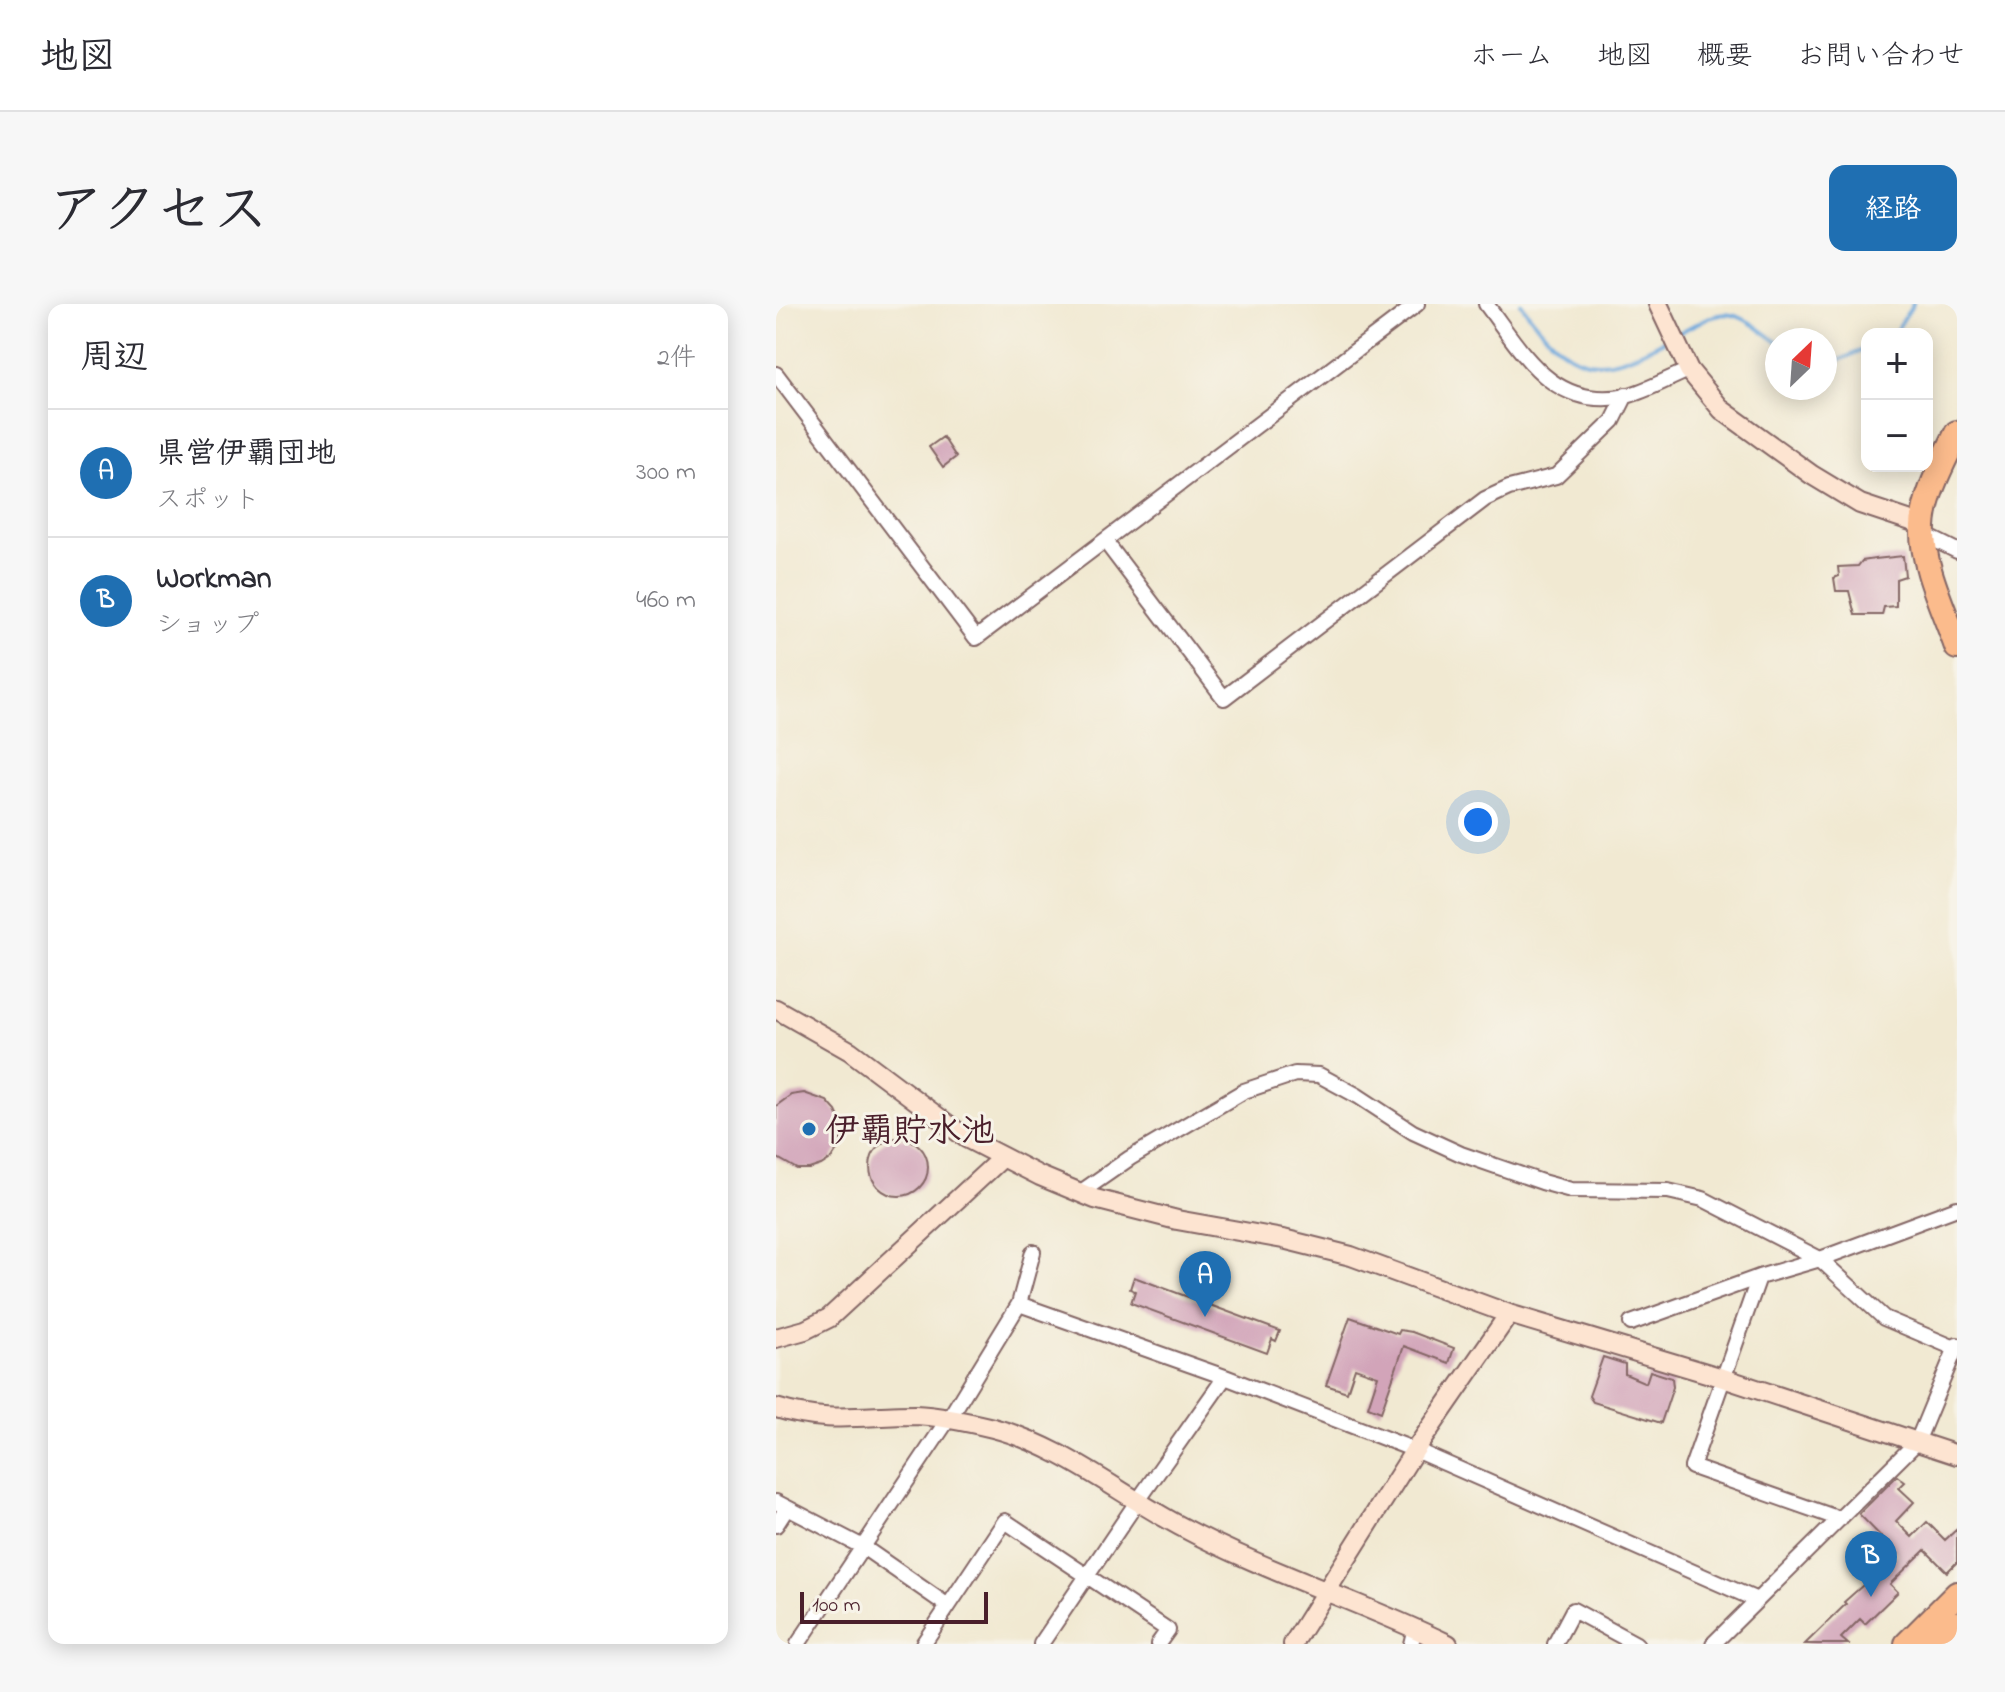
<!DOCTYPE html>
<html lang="ja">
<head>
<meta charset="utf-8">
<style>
	:root { --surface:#fff; --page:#f7f7f7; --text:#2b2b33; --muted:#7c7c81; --line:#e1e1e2; --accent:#1f6fb2 }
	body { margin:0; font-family:"Indie Flower","Klee One",sans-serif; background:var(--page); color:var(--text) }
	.controls { position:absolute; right:24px; top:24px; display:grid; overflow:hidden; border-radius:16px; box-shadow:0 4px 20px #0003 }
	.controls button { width:72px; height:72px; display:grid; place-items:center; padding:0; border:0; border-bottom:2px solid var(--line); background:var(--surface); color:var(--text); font:40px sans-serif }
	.compass { position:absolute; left:989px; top:24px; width:72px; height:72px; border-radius:50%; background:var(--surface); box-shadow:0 4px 20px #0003; rotate:25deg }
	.scale { position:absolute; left:24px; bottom:20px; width:188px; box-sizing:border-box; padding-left:8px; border:4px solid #4a1f2b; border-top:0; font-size:22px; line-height:28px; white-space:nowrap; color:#4a1f2b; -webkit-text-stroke:6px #f7f3e8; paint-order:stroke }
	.you { position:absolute; left:702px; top:518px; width:28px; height:28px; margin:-20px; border:6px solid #fff; border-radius:50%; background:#1a73e8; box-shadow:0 0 0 12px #1a73e833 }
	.badge { display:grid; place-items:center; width:52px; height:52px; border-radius:50%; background:var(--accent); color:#fff; font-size:26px; font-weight:700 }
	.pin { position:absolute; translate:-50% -66px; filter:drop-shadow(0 2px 4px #0008) }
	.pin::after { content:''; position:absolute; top:42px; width:28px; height:24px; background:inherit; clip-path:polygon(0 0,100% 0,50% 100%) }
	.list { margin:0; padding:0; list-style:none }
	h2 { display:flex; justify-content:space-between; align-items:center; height:104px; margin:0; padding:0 32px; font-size:34px }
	h2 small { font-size:26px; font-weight:400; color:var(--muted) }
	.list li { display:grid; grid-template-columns:52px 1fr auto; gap:24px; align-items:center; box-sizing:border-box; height:128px; padding:0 32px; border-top:2px solid var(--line) }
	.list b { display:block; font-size:30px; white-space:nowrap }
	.list p { margin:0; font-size:26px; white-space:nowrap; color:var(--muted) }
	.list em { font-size:26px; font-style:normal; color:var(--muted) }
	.map { position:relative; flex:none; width:1181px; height:1340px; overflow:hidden; border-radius:16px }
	header { display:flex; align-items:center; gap:48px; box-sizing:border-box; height:112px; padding:0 40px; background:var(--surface); border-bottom:2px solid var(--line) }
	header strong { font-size:38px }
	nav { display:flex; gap:44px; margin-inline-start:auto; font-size:28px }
	.intro { display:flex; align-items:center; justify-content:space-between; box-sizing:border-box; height:192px; padding:0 48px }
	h1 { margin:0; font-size:56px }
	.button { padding:20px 36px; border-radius:16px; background:var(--accent); color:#fff; font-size:28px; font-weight:700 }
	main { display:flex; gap:48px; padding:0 48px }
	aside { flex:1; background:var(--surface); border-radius:16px; box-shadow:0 4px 20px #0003 }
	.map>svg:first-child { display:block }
</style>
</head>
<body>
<header>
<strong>地図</strong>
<nav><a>ホーム</a><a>地図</a><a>概要</a><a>お問い合わせ</a></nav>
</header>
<div class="intro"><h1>アクセス</h1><a class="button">経路</a></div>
<main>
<aside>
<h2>周辺<small>2件</small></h2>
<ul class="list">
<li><span class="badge">A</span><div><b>県営伊覇団地</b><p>スポット</p></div><em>300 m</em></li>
<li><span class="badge">B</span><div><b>Workman</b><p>ショップ</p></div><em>460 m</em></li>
</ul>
</aside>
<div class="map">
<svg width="1181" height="1340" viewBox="0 0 1181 1340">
	<rect width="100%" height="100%" fill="#f7f3e8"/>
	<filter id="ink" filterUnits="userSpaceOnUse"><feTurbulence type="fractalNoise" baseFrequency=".0125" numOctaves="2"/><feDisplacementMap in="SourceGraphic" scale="16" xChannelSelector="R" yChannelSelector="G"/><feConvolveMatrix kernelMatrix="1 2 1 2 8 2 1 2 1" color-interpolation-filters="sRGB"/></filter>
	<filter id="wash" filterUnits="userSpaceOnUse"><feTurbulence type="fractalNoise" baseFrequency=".006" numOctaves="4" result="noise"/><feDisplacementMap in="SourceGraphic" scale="32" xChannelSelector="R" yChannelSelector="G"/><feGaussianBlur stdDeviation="1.8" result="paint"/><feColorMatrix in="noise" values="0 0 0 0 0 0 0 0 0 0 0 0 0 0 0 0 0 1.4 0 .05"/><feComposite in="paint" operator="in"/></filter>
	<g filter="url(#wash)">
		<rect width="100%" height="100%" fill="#f1e9d2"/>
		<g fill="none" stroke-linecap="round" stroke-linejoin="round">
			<!-- stream -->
			<path stroke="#6ca7dc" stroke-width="4" d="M745 0C795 67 818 75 893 34
				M901 30C951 2 955 3 1001 38
				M1118 30 1137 0
				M1049 56H1064L1091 44"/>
		</g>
		<g id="blocks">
			<!-- building -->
			<path fill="#d2a4b9" d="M167 133 180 153 167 163 153 143Z
				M1127 252 1129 272 1120 275V302L1108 303 1106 311H1079L1073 287H1060L1058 274 1063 272 1062 263 1082 262 1086 257 1099 255Z
				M28 789 51 797 60 807 65 818 66 831 63 843 56 854 45 861 33 865H21L0 853V802L15 791Z
				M94 863a29 29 0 1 1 58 0a29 29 0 1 1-58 0Z
				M358 973 504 1027 500 1037 496 1035 491 1049 355 999 359 987 354 985Z
				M574 1013 622 1030 624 1026 636 1028 678 1044 673 1059 628 1042 605 1108 592 1103 602 1072 579 1064 571 1088 550 1081Z
				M827 1053 849 1060V1070L870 1079 874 1067 896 1074 897 1083 885 1119 817 1098 813 1092Z
				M1121 1172 1129 1178 1123 1184 1138 1198 1120 1217 1136 1233 1151 1218 1169 1236 1181 1225V1258L1171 1268 1149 1246 1114 1280 1122 1288 1089 1320 1084 1315 1065 1334 1072 1340H1029L1070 1300 1068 1298 1122 1250 1083 1210Z"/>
		</g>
	</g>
	<g filter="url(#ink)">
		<use href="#blocks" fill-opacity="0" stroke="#846665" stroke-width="2"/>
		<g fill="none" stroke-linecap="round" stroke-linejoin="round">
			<!-- street casing -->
			<g stroke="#846665" stroke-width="18">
				<path id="street" d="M710 0C747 49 777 107 850 92 871 87 893 74 913 66
					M0 70 200 334 641 0
					M1147 230 1181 247
					M329 237 448 394 709 195 733 184 780 172 837 117 850 91
					M305 888 354 854 468 787 519 770 543 771 582 792 637 828 685 850 766 878 795 886 892 887 927 895 1044 955 1108 1014 1181 1045
					M243 1000 449 1073 639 1146 981 1296
					M855 1019 983 973
					M0 1198 87 1243 172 1302
					M1064 1215 916 1163 983 973 1044 955 1181 904
					M0 1221 11 1204
					M22 1340 177 1108 243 1000 257 948
					M147 1340 229 1217 392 1326 382 1340
					M265 1340 361 1198 449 1073
					M635 1340 639 1324
					M779 1340 797 1306 860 1340
					M937 1340 1141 1138 1181 1041"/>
			</g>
			<!-- secondary casing -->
			<g stroke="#846665" stroke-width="22">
				<path id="secondary" d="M882 0 913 66 946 106 1036 171 1084 200 1147 221
					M0 705 74 747 190 834 264 872 319 895 401 916 507 935 575 952 733 1010 947 1074 1181 1151
					M0 1034 29 1026 53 1014 227 853
					M0 1104C51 1120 88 1111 139 1111 163 1112 192 1118 217 1124 286 1142 342 1189 404 1222 490 1268 584 1297 672 1340
					M517 1340 639 1146 733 1010"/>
			</g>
			<!-- highway casing -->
			<g stroke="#846665" stroke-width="28">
				<path id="highway" d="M1181 129C1168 157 1148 191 1147 223 1145 260 1169 308 1181 343
					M1131 1340 1181 1290
					M1161 1340 1181 1320"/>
			</g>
			<!-- street -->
			<use href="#street" stroke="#fff" stroke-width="14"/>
			<!-- secondary -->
			<use href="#secondary" stroke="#fde4d1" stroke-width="18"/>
			<!-- highway -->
			<use href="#highway" stroke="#fbbb8c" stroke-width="24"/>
		</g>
	</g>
	<!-- markers -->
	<circle fill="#1f6fb2" stroke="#f7f3e8" stroke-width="3" cx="33" cy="825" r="8"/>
	<g text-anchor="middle" stroke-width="6" stroke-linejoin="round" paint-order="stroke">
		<!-- poi labels -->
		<g font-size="34" font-weight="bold" fill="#4a1f2b" stroke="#f7f3e8" text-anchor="start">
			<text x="49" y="837">伊覇貯水池</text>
		</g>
	</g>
</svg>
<div class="controls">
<button>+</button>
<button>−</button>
</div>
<svg class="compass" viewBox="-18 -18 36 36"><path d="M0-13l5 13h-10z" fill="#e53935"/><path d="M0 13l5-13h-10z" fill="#7c7c81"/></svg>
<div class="scale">100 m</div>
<div class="you"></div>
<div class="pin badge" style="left:429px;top:1013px">A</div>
<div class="pin badge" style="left:1095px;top:1293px">B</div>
</div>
</main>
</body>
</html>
